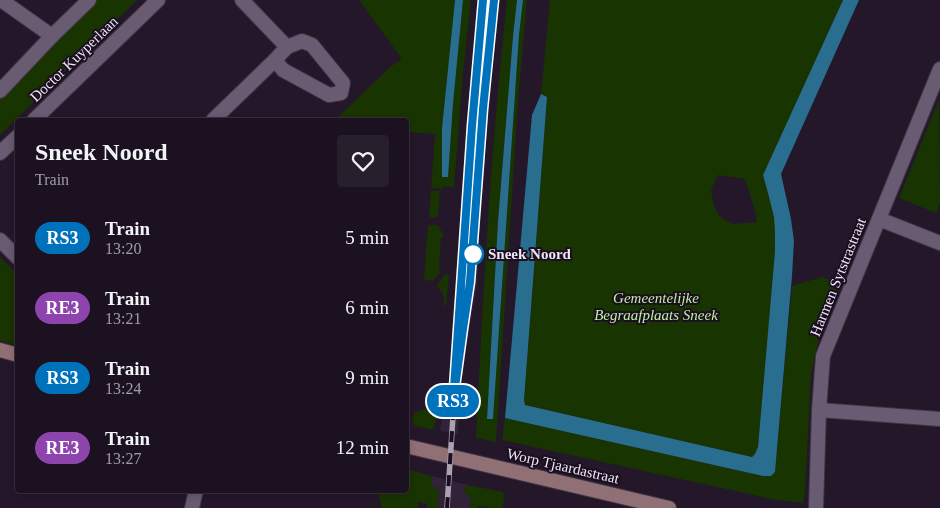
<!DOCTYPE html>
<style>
body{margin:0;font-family:"Times New Roman",serif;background:#281f2d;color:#f1f3f6;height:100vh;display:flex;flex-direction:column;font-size:19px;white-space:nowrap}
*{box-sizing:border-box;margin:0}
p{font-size:16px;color:#a09da5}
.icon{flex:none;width:28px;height:28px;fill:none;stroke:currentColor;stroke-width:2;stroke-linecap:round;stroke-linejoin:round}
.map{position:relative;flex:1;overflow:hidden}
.sheet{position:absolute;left:15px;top:118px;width:394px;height:375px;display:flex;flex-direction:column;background:#1b1120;border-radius:5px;box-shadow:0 2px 8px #0003,0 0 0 1px #39313e}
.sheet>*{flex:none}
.badge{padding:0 10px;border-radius:16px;font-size:18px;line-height:32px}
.map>.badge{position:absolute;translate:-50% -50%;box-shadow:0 0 0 2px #fff}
.round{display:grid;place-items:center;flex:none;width:52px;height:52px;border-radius:5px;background:#281f2d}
.head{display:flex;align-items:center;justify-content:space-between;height:85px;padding:0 20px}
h1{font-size:24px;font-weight:600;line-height:38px}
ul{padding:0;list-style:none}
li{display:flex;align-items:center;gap:15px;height:70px;padding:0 20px}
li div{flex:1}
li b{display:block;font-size:19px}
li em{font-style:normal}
li .badge{min-width:55px;font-weight:700;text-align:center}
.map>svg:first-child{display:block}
.built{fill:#312139}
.green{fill:#183400;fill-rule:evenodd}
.water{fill:#296e8f}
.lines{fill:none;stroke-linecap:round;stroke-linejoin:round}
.minor-casing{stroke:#3e3544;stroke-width:16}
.secondary-casing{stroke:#3e3544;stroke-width:16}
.minor{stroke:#695b72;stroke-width:14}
.secondary{stroke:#917075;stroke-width:14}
.rail-casing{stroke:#aba2b1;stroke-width:5.5}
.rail{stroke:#1a0e21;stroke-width:4;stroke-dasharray:11;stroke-linecap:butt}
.line-casing{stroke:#fff;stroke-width:11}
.line{stroke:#0072bc;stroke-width:8}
.stop-dot{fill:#fff;stroke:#0072bc;stroke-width:2.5}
.labels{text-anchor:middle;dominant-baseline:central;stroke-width:4;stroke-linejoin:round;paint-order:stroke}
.street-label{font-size:15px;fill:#eee6f3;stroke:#1a0e21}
.stop-label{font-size:15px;font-weight:bold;fill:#eee6f3;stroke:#1a0e21;text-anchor:start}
.park-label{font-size:15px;font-style:italic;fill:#bff0a0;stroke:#1a0e21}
</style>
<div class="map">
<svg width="940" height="508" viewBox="0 0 940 508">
<rect width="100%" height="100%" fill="#24172a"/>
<g class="built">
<polygon points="479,0 498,0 486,137 478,248 479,248 477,284 461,375 458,434 441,431 440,428 446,406 448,406 467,120"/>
<polygon points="432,476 468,485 464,490 471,499 470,508 438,508 439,489 430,486"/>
</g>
<g class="green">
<polygon points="93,0 137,0 0,135 0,95"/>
<polygon points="359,0 455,0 442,128 442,177 448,177 453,104 463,0 471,0 463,73 454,187 443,186 443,189 431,188 435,134 406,132 406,120 335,120 390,67 402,59"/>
<path d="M507 0H517L513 36 498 221 487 419H493L519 35 523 0H527L518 102 496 442 476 438C483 292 491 146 507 0Z"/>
<path d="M550 0H843L763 175 768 193 774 217 775 233V251L758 447 755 454 752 457 525 405 524 400 547 97 541 94ZM718 175 745 179 755 211 757 222 733 224 725 220 719 215 714 206 711 190Z"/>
<polygon points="939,100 940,202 936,213 899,198"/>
<polygon points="431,191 440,191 438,214 437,215 437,218 429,217"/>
<polygon points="431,225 437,225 444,235 441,238 439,269 441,271 433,281 424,280 428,226 430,226"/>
<polygon points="0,257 17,274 17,345 0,341"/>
<path d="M445 274 449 275 446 306H444C445 297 443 292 437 286Z"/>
<polygon points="822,277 839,283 822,324 811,374 805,492 803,503 776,500 502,440 505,418 763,476 771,476 775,472 792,286"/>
<path d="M437 398H441L440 407 433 430 415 426 412 421C413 408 419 413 427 408 431 405 434 402 437 398Z"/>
<polygon points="406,469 432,476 431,486 439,489 438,508 426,508 427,504 418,502 418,508 382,508 379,497 381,490 406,490"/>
<polygon points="468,485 503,492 504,500 502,508 489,508 488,507 478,506 478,508 470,508 471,499 467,496 464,489"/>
</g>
<g class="water">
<polygon points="455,0 463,0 453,104 448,177 442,177 442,128"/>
<polygon points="517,0 523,0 519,35 493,419 487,419 498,221 513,36"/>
<polygon points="843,0 859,0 781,174 791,219 794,241 792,276 775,472 771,476 763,476 505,418 532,115 541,94 547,97 524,400 525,405 752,457 755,454 758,447 775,251 775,233 774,217 768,193 763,175"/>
</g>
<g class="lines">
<defs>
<g id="minor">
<polyline points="1,0 52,36"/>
<polyline points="242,0 287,47"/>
<polygon points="302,41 312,45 343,83 341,93 329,95 283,70 275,60 287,47"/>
<polyline points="0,91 52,36 89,0"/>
<polyline points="34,120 158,0"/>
<polyline points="213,120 275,60"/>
<polyline points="0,153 18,136"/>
<polyline points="879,219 940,243"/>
<polyline points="0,240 18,258"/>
<polyline points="819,410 940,419"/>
<polyline points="192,508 196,490"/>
<polyline points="816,508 819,410 823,356 940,69"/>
</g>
<g id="secondary">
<polyline points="0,350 18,355"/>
<polyline points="406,446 669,508"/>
</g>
</defs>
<use href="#minor" class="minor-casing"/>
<use href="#secondary" class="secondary-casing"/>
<use href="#minor" class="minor"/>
<use href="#secondary" class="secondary"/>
<defs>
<g id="rail">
<polyline points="465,318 472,264 483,109 494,0"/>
<polyline points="447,508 472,126 483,0"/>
</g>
</defs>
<use href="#rail" class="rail-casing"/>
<use href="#rail" class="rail"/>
</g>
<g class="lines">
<defs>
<polyline id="line" points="483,0 472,126 453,402 463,329 470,282 483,109 494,0"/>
</defs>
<use href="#line" class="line-casing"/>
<use href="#line" class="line"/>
</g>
<circle class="stop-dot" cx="473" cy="254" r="10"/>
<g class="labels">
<g class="street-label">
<text transform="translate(74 59) rotate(-44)">Doctor Kuyperlaan</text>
<text transform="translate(838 277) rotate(-68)">Harmen Sytstrastraat</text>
<text transform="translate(563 466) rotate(13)">Worp Tjaardastraat</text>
</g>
<g class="stop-label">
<text x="488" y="254">Sneek Noord</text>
</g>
<g class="park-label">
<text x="656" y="298">Gemeentelijke<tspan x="656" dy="17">Begraafplaats Sneek</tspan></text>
</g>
</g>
</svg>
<b class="badge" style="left:453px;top:401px;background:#0072bc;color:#fff">RS3</b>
<section class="sheet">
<div class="head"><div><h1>Sneek Noord</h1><p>Train</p></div><a class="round"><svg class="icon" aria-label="heart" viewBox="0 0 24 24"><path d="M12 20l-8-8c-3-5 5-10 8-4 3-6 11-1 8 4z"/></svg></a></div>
<ul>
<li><span class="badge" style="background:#0072bc;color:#fff">RS3</span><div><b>Train</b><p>13:20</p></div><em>5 min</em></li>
<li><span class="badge" style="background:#8e44ad;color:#fff">RE3</span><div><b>Train</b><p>13:21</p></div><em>6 min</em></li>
<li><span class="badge" style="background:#0072bc;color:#fff">RS3</span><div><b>Train</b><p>13:24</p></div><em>9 min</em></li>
<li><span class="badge" style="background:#8e44ad;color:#fff">RE3</span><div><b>Train</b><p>13:27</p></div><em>12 min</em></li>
</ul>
</section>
</div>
